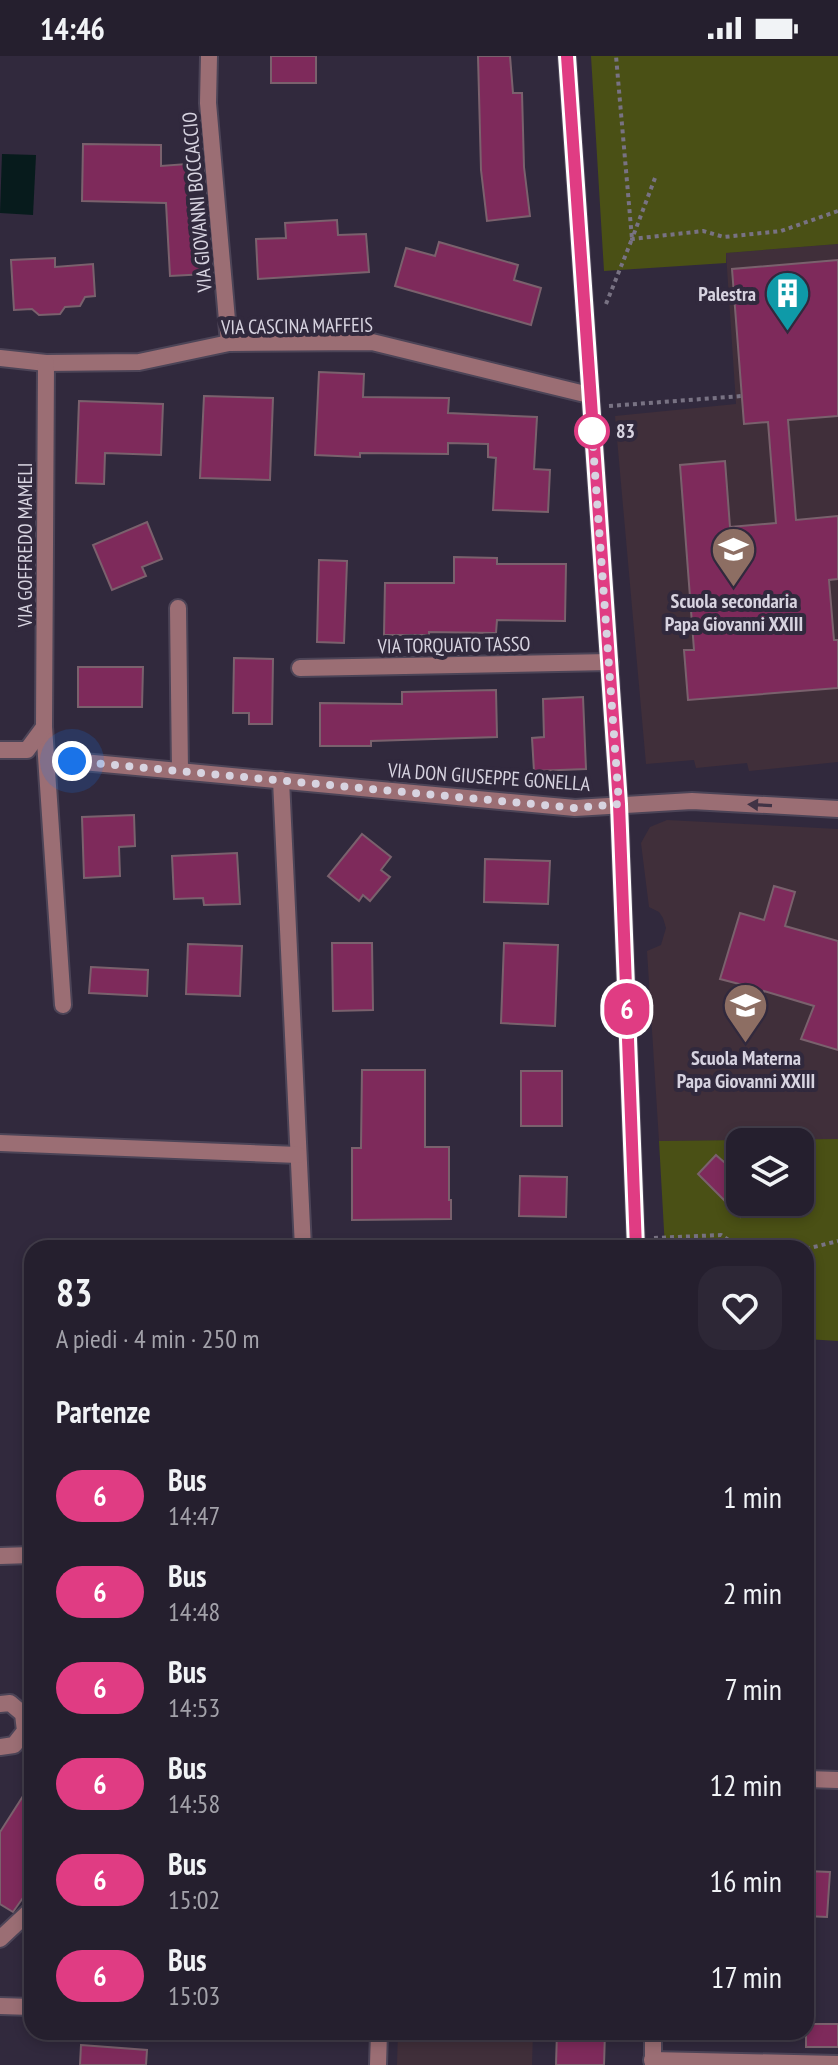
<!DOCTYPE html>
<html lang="it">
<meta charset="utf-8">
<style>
body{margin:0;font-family:"PT Sans Narrow",sans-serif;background:#2d2736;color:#f1f3f6;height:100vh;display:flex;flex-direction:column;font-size:30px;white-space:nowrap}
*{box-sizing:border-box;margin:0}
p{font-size:26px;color:#a3a2aa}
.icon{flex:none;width:44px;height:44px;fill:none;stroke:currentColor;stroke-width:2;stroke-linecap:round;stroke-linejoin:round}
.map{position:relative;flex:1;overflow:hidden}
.side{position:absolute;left:24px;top:1184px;width:790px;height:800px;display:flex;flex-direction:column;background:#251f2e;border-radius:24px;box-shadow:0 4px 12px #0003,0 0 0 2px #423d4a}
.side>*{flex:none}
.badge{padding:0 16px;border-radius:26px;font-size:28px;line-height:52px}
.buttons{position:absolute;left:726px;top:1072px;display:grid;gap:16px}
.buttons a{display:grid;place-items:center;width:88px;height:88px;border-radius:16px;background:#251f2e;box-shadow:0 4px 12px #0003,0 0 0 2px #423d4a;font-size:40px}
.you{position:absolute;width:40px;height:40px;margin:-20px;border:6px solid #fff;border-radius:50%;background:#1a73e8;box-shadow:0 0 0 12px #1a73e833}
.map>.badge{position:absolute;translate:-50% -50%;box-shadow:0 0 0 4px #fff}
h2{padding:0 32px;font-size:30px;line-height:72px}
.round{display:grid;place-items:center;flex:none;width:84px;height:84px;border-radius:24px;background:#2d2736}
.headline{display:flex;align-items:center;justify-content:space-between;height:136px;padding:0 32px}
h1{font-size:38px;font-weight:700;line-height:60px}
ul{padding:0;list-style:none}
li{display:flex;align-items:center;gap:24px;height:96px;padding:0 32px}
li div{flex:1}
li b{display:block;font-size:30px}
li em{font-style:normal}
li .badge{min-width:88px;font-weight:700;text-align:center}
.status{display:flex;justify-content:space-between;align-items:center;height:56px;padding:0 40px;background:#251f2e;direction:ltr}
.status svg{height:22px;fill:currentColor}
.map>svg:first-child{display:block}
.education{fill:#402f3a}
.green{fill:#4a5015;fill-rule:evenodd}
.water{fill:#071b1c}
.building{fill:#7e2a5b;stroke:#7a616d;stroke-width:2}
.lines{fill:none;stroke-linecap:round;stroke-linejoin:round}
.minor-casing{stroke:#4c4457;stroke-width:20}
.tertiary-casing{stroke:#4c4457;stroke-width:20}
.path{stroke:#787283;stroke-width:4;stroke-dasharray:4 4;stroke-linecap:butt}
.minor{stroke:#9b6e74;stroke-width:16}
.tertiary{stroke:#9b6e74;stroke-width:16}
.oneway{fill:#413345}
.line-casing{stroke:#fff;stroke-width:18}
.line{stroke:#e03c83;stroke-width:12}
.walk{stroke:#d7d3e0;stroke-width:8;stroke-dasharray:0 14.4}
.stop-dot{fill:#fff;stroke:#e03c83;stroke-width:4}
.labels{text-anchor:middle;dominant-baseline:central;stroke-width:8;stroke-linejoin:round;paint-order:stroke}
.street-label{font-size:20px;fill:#d7d3e0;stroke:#31293d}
.poi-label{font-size:20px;font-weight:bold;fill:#d7d3e0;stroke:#31293d}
.stop-label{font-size:20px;font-weight:bold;fill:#d7d3e0;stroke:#31293d;text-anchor:start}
</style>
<div class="status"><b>14:46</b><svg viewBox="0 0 49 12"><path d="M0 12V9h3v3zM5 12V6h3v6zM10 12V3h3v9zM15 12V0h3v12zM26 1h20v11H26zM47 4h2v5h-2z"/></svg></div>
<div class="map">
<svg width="838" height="2009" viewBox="0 0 838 2009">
<rect width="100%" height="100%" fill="#31293d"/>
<g class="education">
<polygon points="838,188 838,706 749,715 747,707 696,712 694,704 646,708 615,360 736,348 726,197"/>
<polygon points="667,764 838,773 838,1083 659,1085 647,895 661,889 666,872 663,862 659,856 649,851 641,787 650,771"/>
<polygon points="398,1976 533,1976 532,2009 397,2009"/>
</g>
<g class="green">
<polygon points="591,0 838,0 838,188 726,197 726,207 604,215"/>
<path d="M838 1083V1285L806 1283V1192H665L659 1085ZM740 1086H800V1146H740Z"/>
</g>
<polygon class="water" points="2,98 36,99 33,159 0,157"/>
<g class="building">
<rect x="271" y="0" width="45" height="27"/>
<polygon points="478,0 510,0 513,37 522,37 524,111 530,160 487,165 481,114"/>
<polygon points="83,88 161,89 161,110 200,107 207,218 170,220 166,147 82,145"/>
<polygon points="337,164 338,179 366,178 369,216 258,223 256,183 286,182 285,167"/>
<polygon points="439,186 518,209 514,224 541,232 531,269 395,230 406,192 435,200"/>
<polygon points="55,202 55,211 93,208 95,240 85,241 80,250 65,251 60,258 39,259 32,253 14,254 11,204"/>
<polygon points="838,204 838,360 788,364 796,464 838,460 838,523 829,524 834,584 838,584 838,632 688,644 684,594 694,594 680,409 725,405 730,471 776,467 768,366 744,368 732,213"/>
<polygon points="319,316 364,318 363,341 449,342 448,357 537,361 534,413 550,414 548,456 493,454 496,402 488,401 488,388 448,387 448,398 360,397 360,401 315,399"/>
<polygon points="204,340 273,342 270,424 200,422"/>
<polygon points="79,345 163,348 161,399 105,397 104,428 76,427"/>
<polygon points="147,466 162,503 142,511 146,520 112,534 93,489"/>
<polygon points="454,501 497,502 497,508 566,508 565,565 497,564 496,577 429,576 429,579 384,579 385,527 454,527"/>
<polygon points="319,504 347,505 344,587 317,586"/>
<polygon points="234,602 273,603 272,668 249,668 249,657 233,657"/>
<polygon points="78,611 143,611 142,651 78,651"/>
<polygon points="496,634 497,681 371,685 371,690 320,690 320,647 402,648 402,636"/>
<polygon points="583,641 586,713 534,715 532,682 544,681 543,643"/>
<polygon points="134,759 135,790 119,791 120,820 84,822 82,761"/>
<polygon points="362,778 391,801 381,814 390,821 370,845 363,839 359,845 328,820"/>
<polygon points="237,797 240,848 204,849 203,842 174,843 172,800"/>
<polygon points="485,803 550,805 548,848 484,846"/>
<polygon points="774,830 795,836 785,870 838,885 838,994 801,983 814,950 764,935 752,973 732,967 743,929 720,923 740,857 764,864"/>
<polygon points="332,887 372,887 373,954 333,955"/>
<polygon points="504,887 558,889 555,970 501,967"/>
<polygon points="188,888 242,890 240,940 186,938"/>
<polygon points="91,911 148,914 147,940 89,937"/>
<polygon points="362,1014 425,1014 425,1091 449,1091 449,1144 451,1144 451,1163 352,1164 352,1092 361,1092"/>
<rect x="521" y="1015" width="41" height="55"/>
<polygon points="716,1099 740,1120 740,1160 698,1118"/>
<polygon points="520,1120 567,1121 566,1161 519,1160"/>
<polygon points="32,1726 32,1829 13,1856 0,1848 0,1776"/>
<polygon points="806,1815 830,1816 827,1861 806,1860"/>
<rect x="806" y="1968" width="32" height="23"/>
<polygon points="557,1976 605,1976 604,2009 556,2009"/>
<polygon points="81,1989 147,1994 146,2009 80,2009"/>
</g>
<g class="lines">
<defs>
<g id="minor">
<polyline points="209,0 208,47 229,287"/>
<polyline points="0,302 46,307 139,306 229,287 372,286 589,339"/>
<polyline points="178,552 180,715"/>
<polyline points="300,612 610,606"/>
<polyline points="44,671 63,949"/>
<polyline points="0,694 27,694 44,671 46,307"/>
<polyline points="72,705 575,752 692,745 838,753"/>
<polyline points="281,724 303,1192"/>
<polyline points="0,1087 298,1099"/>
<polyline points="0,1500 32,1499"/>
<polyline points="0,1648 10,1647 23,1658 25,1675 14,1689 0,1691"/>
<polyline points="806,1723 838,1724"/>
<polyline points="0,1883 32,1853"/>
<polyline points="0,1950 32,1951"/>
<polyline points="652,2004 838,2008"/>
<polyline points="378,2009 379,1976"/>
</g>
<g id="tertiary">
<polyline points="567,0 619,748 636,1192"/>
<polyline points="653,2009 653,1976"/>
</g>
</defs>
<use href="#minor" class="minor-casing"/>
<use href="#tertiary" class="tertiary-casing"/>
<g class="path">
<polyline points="655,122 632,183 703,175 724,181 781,175 838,155"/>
<polyline points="606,248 632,183 616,0"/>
<polyline points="609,350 742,340"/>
<polyline points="654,1182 721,1179 741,1192"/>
<polyline points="806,1193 838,1185"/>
</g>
<use href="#minor" class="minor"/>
<use href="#tertiary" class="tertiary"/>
</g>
<defs><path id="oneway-solid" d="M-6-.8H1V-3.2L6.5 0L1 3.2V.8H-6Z" transform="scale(2)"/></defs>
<use class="oneway" href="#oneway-solid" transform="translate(760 749) rotate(-177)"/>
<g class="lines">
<defs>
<polyline id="line" points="567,0 619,748 636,1192"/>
</defs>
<use href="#line" class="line-casing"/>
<use href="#line" class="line"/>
<polyline class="walk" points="72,705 575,752 619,748 592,375"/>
</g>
<defs>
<symbol id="building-pin" viewBox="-11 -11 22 30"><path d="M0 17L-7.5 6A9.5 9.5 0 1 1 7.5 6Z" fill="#0f9aa8" stroke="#31293d"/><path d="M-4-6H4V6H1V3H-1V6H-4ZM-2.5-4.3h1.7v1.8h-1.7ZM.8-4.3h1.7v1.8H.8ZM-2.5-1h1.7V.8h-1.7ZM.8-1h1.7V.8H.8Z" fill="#fff"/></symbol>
<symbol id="school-pin" viewBox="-11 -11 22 30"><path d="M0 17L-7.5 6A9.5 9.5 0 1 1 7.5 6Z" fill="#8d6e63" stroke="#31293d"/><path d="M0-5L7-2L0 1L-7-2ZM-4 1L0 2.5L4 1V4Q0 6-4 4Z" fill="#fff"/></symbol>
</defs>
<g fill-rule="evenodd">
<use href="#building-pin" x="762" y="212" width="51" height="69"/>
<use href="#school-pin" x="708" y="468" width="51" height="69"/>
<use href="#school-pin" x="720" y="924" width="51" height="69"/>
</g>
<circle class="stop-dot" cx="592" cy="375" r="16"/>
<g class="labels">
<g class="street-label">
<text transform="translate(197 146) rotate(-95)">VIA GIOVANNI BOCCACCIO</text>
<text transform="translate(297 270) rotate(-1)">VIA CASCINA MAFFEIS</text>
<text transform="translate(25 489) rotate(-90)">VIA GOFFREDO MAMELI</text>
<text transform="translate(454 589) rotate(-1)">VIA TORQUATO TASSO</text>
<text transform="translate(489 721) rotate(4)">VIA DON GIUSEPPE GONELLA</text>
</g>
<g class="poi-label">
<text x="756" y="238" text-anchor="end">Palestra</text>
<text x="734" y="545">Scuola secondaria<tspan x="734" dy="23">Papa Giovanni XXIII</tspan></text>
<text x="746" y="1002">Scuola Materna<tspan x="746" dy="23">Papa Giovanni XXIII</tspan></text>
</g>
<g class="stop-label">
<text x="616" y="375">83</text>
</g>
</g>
</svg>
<div class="buttons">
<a><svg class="icon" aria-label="layers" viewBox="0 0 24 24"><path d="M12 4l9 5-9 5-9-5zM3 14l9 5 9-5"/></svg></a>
</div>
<div class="you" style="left:72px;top:705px"></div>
<b class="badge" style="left:627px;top:953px;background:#e03c83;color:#fff">6</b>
<section class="side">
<div class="headline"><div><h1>83</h1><p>A piedi · 4 min · 250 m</p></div><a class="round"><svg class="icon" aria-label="heart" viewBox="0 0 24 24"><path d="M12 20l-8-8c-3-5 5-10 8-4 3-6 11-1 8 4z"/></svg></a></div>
<h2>Partenze</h2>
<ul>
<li><span class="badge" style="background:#e03c83;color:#fff">6</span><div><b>Bus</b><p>14:47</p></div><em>1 min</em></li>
<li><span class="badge" style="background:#e03c83;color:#fff">6</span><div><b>Bus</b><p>14:48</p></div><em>2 min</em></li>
<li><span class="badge" style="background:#e03c83;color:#fff">6</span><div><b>Bus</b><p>14:53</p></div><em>7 min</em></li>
<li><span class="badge" style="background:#e03c83;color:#fff">6</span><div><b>Bus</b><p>14:58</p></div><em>12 min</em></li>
<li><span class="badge" style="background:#e03c83;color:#fff">6</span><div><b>Bus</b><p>15:02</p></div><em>16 min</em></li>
<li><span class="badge" style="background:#e03c83;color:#fff">6</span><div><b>Bus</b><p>15:03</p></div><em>17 min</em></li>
</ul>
</section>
</div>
